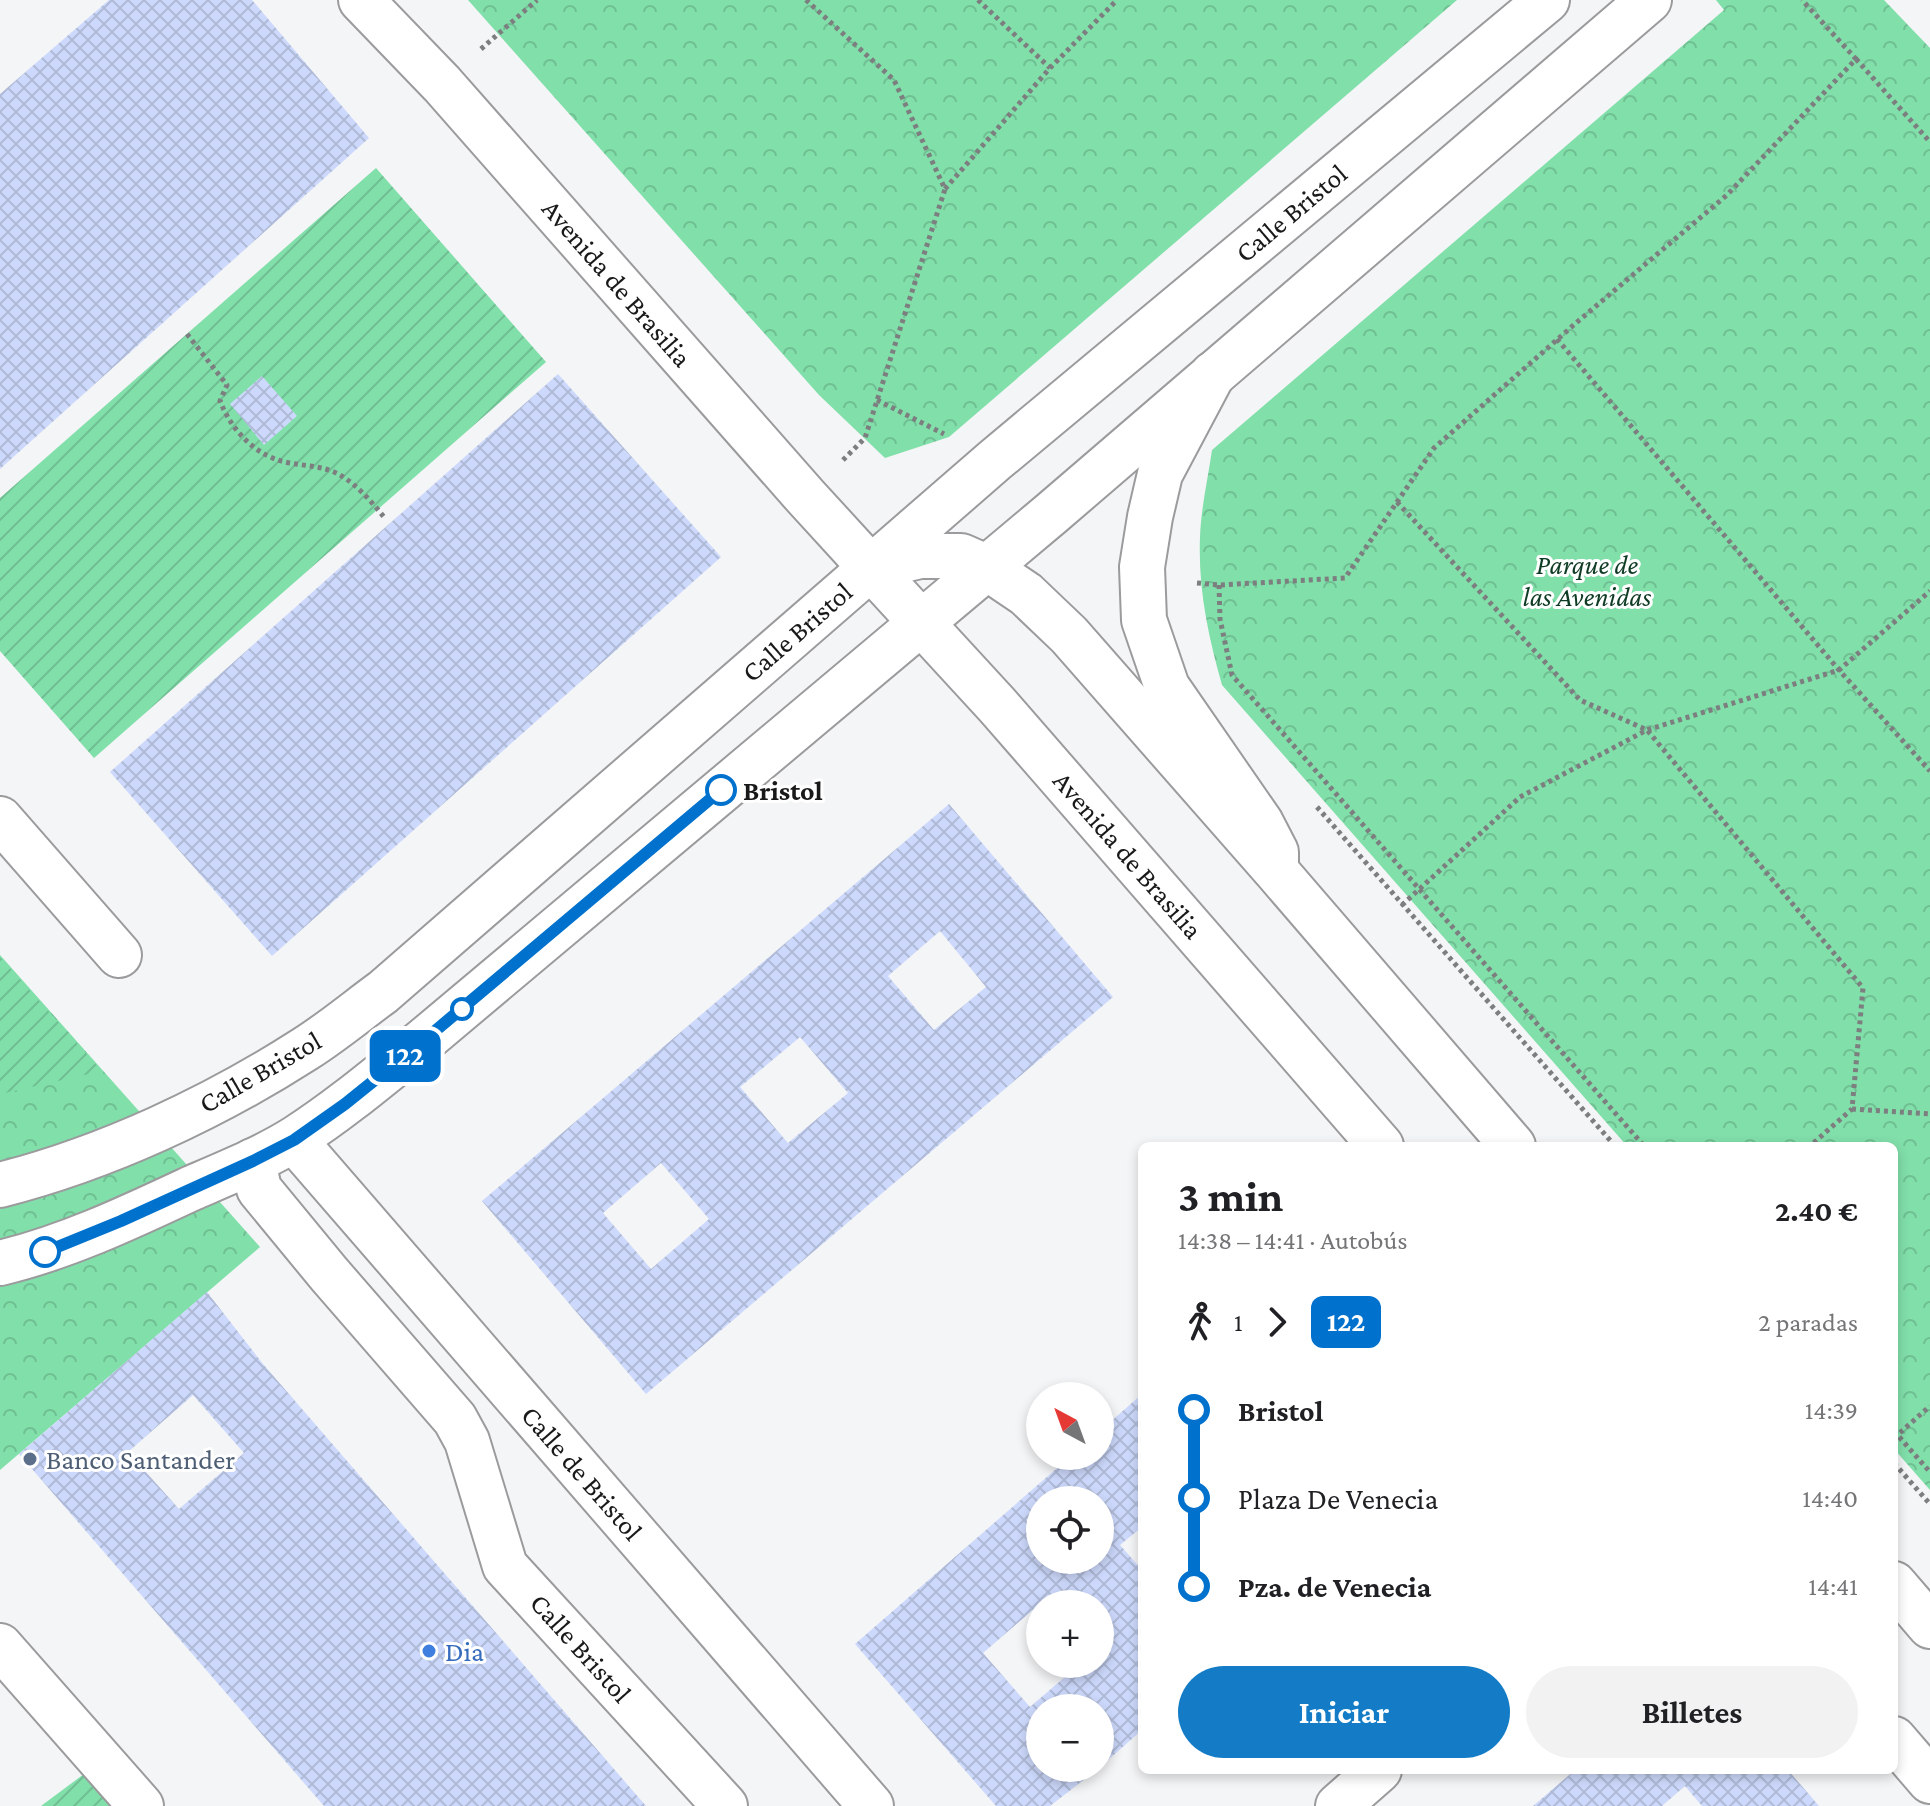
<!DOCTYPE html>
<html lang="es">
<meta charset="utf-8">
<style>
body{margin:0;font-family:"Crimson Pro",serif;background:#f2f2f2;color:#202124;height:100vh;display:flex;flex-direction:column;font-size:30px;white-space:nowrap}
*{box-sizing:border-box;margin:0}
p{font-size:26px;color:#757577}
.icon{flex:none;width:44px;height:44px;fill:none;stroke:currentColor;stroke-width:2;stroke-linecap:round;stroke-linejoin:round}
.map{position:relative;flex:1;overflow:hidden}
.side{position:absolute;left:1138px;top:1142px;width:760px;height:632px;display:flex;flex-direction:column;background:#fff;border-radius:12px;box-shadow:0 4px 12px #0003}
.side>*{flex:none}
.badge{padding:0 16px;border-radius:12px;font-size:28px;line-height:52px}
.needle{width:52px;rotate:319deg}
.controls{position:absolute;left:1026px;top:1382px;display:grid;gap:16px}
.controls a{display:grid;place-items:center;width:88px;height:88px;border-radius:50%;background:#fff;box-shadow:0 4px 12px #0003;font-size:40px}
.map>.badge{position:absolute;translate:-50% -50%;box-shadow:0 0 0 4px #fff}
.legs{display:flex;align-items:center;gap:12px;height:88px;padding:0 40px;font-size:26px}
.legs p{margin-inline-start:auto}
.headline{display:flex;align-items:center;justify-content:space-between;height:136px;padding:0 40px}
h1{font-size:44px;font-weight:700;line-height:60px}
.cta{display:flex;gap:16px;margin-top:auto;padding:16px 40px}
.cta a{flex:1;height:92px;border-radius:48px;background:#147cc6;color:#fff;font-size:32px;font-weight:700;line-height:92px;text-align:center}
.cta a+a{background:#f2f2f2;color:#202124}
ul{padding:0 40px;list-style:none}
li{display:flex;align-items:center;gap:28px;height:88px;font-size:30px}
li i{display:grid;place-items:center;width:12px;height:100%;margin:0 10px;background:currentColor}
li i::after{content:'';width:20px;height:20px;margin:-10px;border:6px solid;border-radius:50%;background:#fff}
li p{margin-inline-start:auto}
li:first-child i{background:linear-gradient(#0000 50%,currentColor 0)}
li:last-child i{background:linear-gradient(currentColor 50%,#0000 0)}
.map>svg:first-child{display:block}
.park{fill:url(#park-crowns)}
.garden{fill:url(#garden-furrows)}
.building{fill:url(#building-cross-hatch);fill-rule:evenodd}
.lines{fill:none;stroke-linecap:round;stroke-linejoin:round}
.pedestrian-casing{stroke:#9b9b9d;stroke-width:48}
.minor-casing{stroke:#9b9b9d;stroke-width:48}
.tertiary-casing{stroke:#9b9b9d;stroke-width:48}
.path{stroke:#7d7e7f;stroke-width:5;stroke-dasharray:4 4;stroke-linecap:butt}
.pedestrian{stroke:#fff;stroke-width:44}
.minor{stroke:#fff;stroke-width:44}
.tertiary{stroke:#fff;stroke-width:44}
.line-1-casing{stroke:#fff;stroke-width:18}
.line-1{stroke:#0072ce;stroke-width:12}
.stop-1-dot{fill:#fff;stroke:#0072ce;stroke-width:4}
.service-dot{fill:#5c6f8a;stroke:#fff;stroke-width:3}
.shop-dot{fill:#3f7fe0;stroke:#fff;stroke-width:3}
.labels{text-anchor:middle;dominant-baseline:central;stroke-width:6;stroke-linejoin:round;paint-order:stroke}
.street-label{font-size:28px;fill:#19191a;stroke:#fff}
.park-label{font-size:28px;font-style:italic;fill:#0e3b24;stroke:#fff}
.stop-label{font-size:28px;font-weight:bold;fill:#19191a;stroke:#fff;text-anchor:start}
.service-label{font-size:28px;fill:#4e5e75;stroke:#fff;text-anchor:start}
.shop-label{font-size:28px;fill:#366cbe;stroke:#fff;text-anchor:start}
</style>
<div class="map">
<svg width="1930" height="1806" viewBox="0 0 1930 1806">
<defs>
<pattern id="park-crowns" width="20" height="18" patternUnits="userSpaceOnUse" patternTransform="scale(2)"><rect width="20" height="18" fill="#81dfaa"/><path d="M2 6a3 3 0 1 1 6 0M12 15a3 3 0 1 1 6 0" fill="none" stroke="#6fbf92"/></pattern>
<pattern id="garden-furrows" width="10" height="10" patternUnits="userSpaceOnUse" patternTransform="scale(2)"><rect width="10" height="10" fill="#81dfaa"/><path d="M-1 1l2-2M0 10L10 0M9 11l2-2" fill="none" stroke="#6fbf92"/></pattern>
<pattern id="building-cross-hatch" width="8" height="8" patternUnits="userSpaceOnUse" patternTransform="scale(2)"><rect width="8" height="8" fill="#cdd9fc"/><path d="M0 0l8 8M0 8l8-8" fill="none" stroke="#afbad7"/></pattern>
</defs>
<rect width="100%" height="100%" fill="#f4f5f6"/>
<g class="park">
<polygon points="468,0 1457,0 949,437 885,458 819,395"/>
<path d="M1716 0H1884L1930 48V1490L1894 1449V1146H1627L1222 685C1208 635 1198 589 1200 537 1201 508 1208 478 1212 450L1724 10Z"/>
<polygon points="0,955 260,1247 0,1470"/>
</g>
<g class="garden">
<polygon points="376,168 546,362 94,758 0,651 0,498"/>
<polygon points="0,957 102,1071 0,1094"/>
<polygon points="92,1768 125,1806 41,1806"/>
</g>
<g class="building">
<polygon points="109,0 252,0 369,138 0,469 0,94"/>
<polygon points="558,374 721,557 272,956 110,772"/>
<polygon points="262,376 297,416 264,445 230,404"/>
<path d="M949 804 1113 997 646 1394 482 1201ZM940 931 986 987 934 1030 888 976ZM800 1037 848 1093 788 1143 740 1087ZM661 1163 709 1219 651 1269 603 1213Z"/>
<path d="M207 1292 263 1364 646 1806H324L19 1454ZM193 1395 244 1453 179 1509 128 1452Z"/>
<path d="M1142 1394V1527L1120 1545 1142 1570V1730L1100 1767V1708H1040V1768H1099L1050 1806H996L855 1644 1071 1456H1100V1431ZM1040 1500H1100V1560H1040ZM1040 1604H1100V1664H1080L1030 1707 983 1653 1034 1609 1040 1616Z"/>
<polygon points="1575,1770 1788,1770 1819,1806 1702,1806 1685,1786 1662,1806 1533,1806"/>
</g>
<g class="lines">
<defs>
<polyline id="pedestrian" points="294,1140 871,1806"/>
<g id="minor">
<polyline points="361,0 442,84 806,497 871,568"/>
<polyline points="1213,374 1160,474 1150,517 1142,567 1144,620 1167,687 1261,823 1276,852 1276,862"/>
<polyline points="0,819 119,955"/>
<polyline points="253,1161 259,1189 329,1274 455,1419 467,1441 505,1566 725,1806"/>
<polyline points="1338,1806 1379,1770"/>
</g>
<g id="tertiary">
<polyline points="873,567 920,556 961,556 986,567 1026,594 1069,635 1277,872 1513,1146"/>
<polyline points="871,568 997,705 1381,1146"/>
<path d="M0 1185C106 1158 213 1108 305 1049 332 1032 357 1011 383 992L995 460 1547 0"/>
<path d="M0 1263C67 1247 130 1217 192 1188 227 1173 264 1158 296 1138 341 1109 381 1075 422 1042L1052 513 1649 0"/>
<polyline points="1894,1584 1930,1626"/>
<polyline points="0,1646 141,1806"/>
<polyline points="1894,1739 1930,1781"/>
</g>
</defs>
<use href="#pedestrian" class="pedestrian-casing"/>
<use href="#minor" class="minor-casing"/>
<use href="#tertiary" class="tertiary-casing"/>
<g class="path">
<polyline points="806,0 894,80 945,189 865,438 843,460"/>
<polyline points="978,0 1050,68"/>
<polyline points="481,49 537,0"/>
<polyline points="1856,59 1930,142"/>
<polyline points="945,189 1050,68 1117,0"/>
<path d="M187 334 227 385 220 401C231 429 254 455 285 462 302 466 317 465 334 472 354 481 370 500 384 517"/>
<polyline points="1557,339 1839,670 1930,771"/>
<polyline points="877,400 944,434"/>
<polyline points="1397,502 1580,700 1647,730 1863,988 1852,1109 1810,1146"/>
<polyline points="1197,583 1219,585 1345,578 1434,448 1576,323 1727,195 1856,59 1802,0"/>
<polyline points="1219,585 1220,619 1232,675 1644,1146"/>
<polyline points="1317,807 1615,1146"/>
<polyline points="1402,905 1520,797 1647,730 1839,670 1930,591"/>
<polyline points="1852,1109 1930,1114"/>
<polyline points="1894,1431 1930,1472"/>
<polyline points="1894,1438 1930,1406"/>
<polyline points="1894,1463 1930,1504"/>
</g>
<use href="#pedestrian" class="pedestrian"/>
<use href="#minor" class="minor"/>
<use href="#tertiary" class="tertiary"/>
</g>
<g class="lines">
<defs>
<polyline id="line-1" points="45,1252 121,1221 253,1161 294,1140 345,1104 422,1042 721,790"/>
</defs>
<use href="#line-1" class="line-1-casing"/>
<use href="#line-1" class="line-1"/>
</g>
<g class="stop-1-dot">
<circle cx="721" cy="790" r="14"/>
<circle cx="462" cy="1009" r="10"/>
<circle cx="45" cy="1252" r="14"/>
</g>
<circle class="service-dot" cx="30" cy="1459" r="8"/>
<circle class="shop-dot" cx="429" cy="1651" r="8"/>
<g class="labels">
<g class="street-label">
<text transform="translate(1291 213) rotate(-40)">Calle Bristol</text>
<text transform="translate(617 283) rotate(49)">Avenida de Brasilia</text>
<text transform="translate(797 632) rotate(-41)">Calle Bristol</text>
<text transform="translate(1128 855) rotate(49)">Avenida de Brasilia</text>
<text transform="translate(260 1072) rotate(-30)">Calle Bristol</text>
<text transform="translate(582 1473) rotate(49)">Calle de Bristol</text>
<text transform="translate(581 1648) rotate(48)">Calle Bristol</text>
</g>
<g class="park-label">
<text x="1587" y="564">Parque de<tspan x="1587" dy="32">las Avenidas</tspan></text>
</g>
<g class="stop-label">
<text x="743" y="790">Bristol</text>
</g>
<g class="service-label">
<text x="46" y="1459">Banco Santander</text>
</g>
<g class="shop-label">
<text x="445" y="1651">Dia</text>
</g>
</g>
</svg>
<div class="controls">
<a><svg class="needle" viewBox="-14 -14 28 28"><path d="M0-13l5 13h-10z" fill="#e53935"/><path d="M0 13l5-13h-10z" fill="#757577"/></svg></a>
<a><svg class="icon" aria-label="locate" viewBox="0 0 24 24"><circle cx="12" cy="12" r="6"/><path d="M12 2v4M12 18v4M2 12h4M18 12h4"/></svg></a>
<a>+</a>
<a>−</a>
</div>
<b class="badge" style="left:405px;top:1056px;background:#0072ce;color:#fff">122</b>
<section class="side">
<div class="headline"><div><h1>3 min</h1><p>14:38 – 14:41 · Autobús</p></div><b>2.40 €</b></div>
<div class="legs"><svg class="icon" aria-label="walk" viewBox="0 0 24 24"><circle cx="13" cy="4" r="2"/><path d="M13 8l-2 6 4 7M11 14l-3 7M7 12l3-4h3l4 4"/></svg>1<svg class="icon" aria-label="forward" viewBox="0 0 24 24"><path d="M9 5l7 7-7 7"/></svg><b class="badge" style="background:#0072ce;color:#fff">122</b><p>2 paradas</p></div>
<ul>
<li><i style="color:#0072ce"></i><b>Bristol</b><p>14:39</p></li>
<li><i style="color:#0072ce"></i><span>Plaza De Venecia</span><p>14:40</p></li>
<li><i style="color:#0072ce"></i><b>Pza. de Venecia</b><p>14:41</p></li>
</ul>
<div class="cta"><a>Iniciar</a><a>Billetes</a></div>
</section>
</div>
